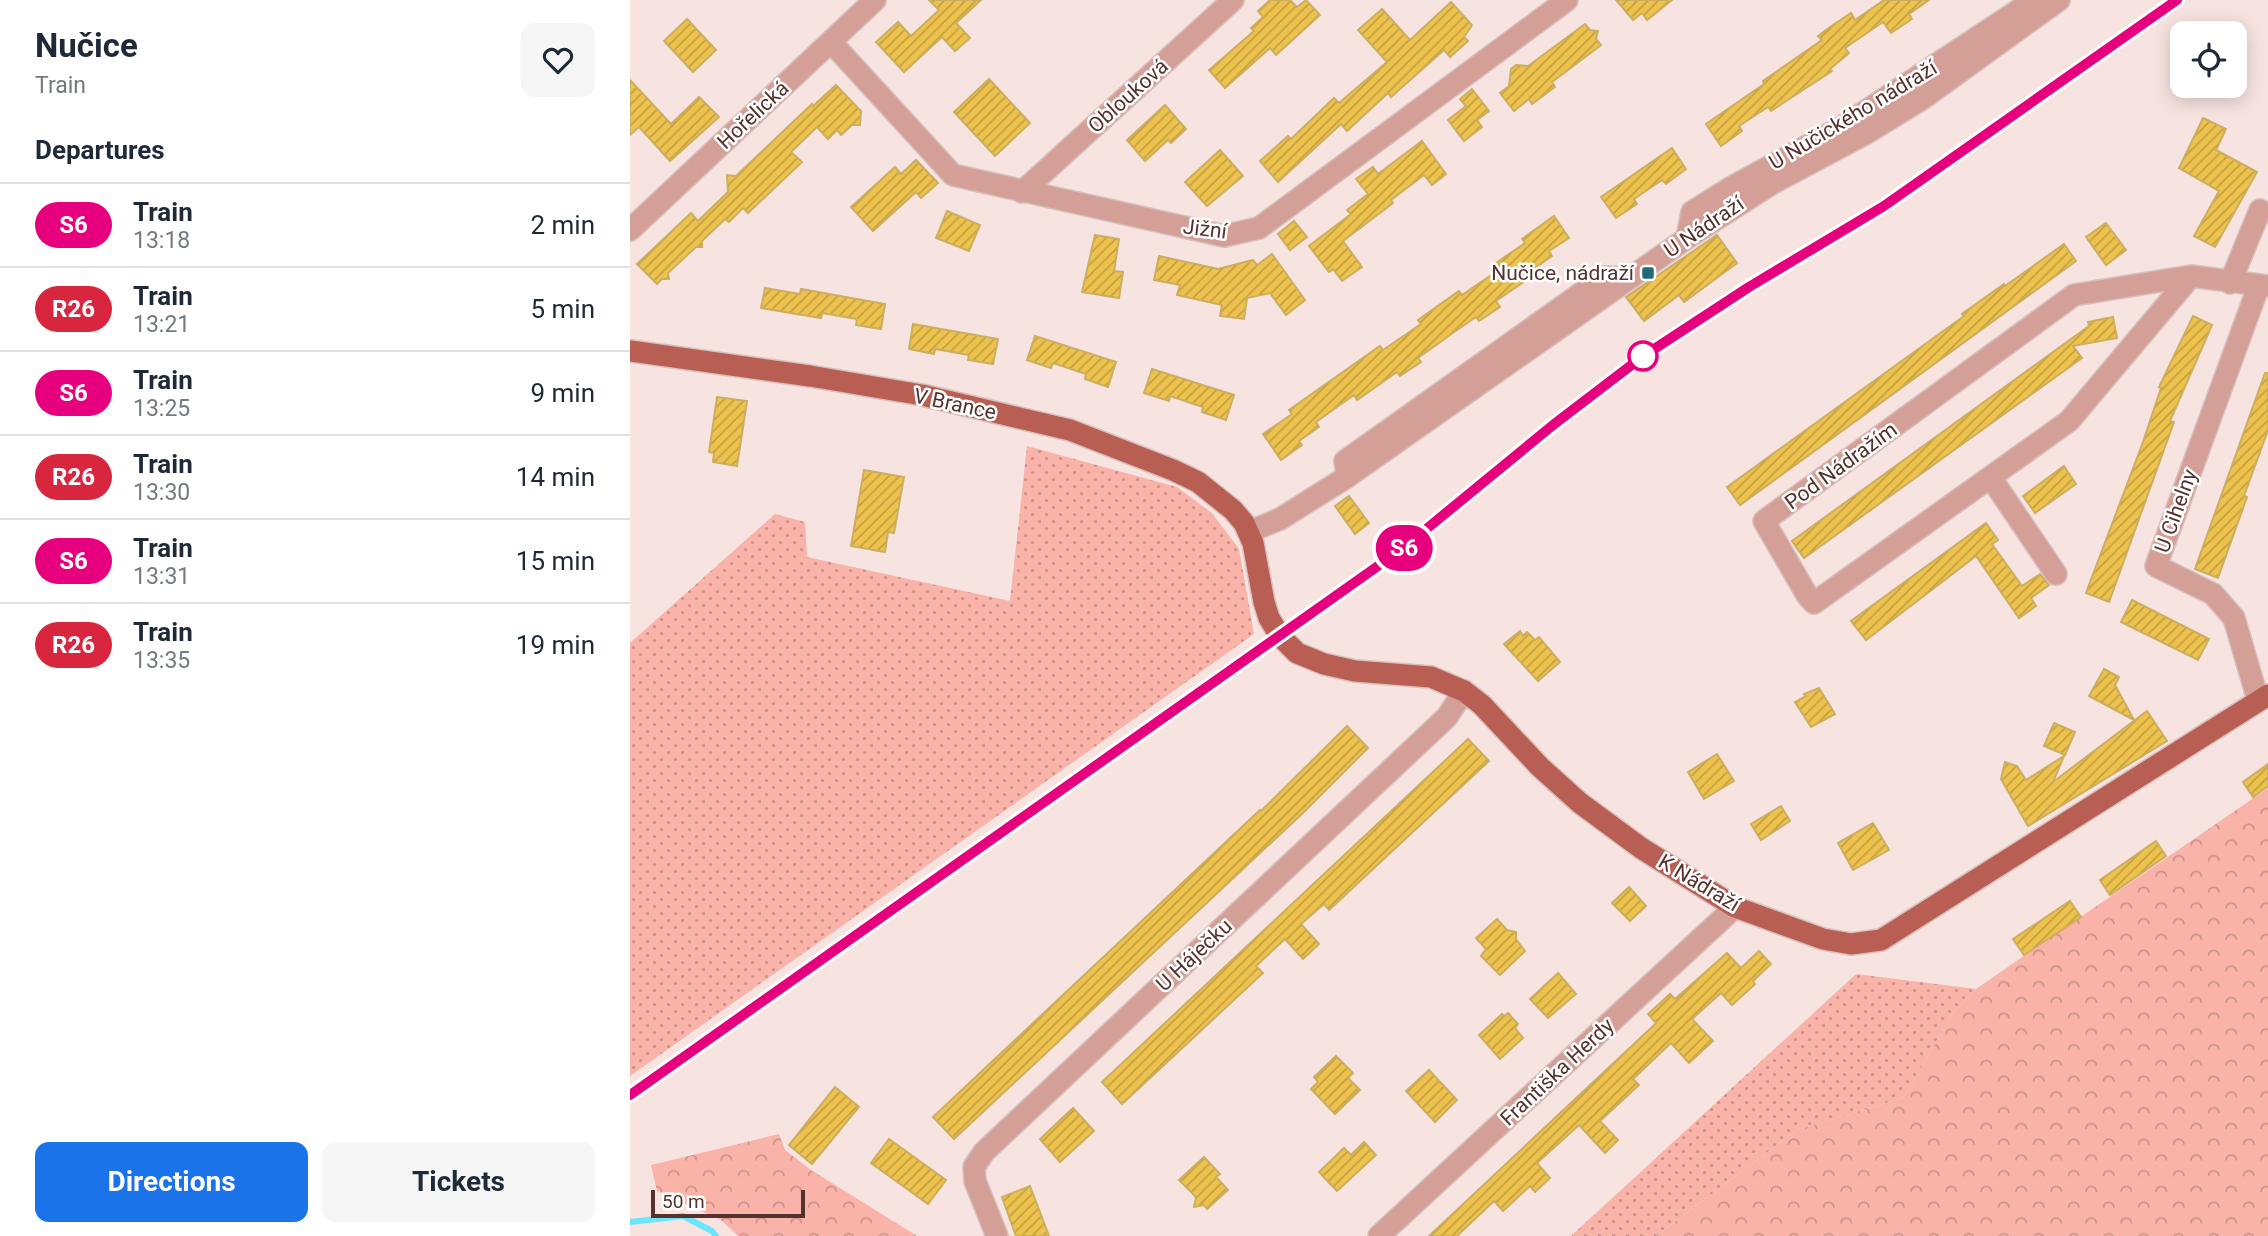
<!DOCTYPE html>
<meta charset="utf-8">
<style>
body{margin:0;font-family:Roboto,sans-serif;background:#f6f6f7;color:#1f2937;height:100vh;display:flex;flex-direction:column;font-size:26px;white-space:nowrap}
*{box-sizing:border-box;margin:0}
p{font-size:23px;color:#747a83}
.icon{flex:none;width:38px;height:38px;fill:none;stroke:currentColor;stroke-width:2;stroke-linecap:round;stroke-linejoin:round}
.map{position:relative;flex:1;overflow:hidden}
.panel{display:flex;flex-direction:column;background:#fff;width:630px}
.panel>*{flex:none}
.badge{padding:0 14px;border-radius:23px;font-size:24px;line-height:46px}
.buttons{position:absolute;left:1540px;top:21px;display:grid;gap:14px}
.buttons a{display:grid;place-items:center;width:77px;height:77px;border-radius:14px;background:#fff;box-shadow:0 4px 18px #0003;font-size:35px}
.scale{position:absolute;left:21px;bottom:18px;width:154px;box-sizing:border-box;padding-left:7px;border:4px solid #55322d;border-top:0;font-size:19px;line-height:24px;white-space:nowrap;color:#55322d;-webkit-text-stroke:5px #fff;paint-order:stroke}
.map>.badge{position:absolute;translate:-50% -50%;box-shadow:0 0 0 4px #fff}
h2{padding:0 35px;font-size:26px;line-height:63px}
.round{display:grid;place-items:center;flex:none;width:74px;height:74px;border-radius:14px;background:#f6f6f7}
.headline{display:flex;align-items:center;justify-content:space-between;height:119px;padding:0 35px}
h1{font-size:33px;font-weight:700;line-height:52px}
.button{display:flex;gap:14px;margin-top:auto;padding:14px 35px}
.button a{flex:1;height:80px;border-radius:14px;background:#1a73e8;color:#fff;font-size:28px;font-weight:700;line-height:80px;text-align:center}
.button a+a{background:#f6f6f7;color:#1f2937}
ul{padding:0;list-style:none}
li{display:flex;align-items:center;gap:21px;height:84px;padding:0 35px;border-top:2px solid #e0e1e3}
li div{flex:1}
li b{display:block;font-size:26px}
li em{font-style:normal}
li .badge{min-width:77px;font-weight:700;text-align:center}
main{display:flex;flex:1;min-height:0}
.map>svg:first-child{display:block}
.grass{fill:url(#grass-dots)}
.forest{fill:url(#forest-crowns)}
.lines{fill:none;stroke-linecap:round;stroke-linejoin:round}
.stream{stroke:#69e6f9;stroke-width:6}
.building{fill:url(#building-hatch);stroke:#ccae61;stroke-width:2}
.minor-casing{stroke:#d7c0bd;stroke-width:24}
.major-casing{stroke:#d7c0bd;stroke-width:24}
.minor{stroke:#d49f97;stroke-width:21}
.major{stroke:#b95e52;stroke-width:21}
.rail-casing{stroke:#a68b87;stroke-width:8}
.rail{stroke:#fff;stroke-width:5;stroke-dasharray:16;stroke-linecap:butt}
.line-casing{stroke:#fff;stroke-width:16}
.line{stroke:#e6007e;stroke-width:10}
.poi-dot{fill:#216a75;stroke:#fff;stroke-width:2.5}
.stop-dot{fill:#fff;stroke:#e6007e;stroke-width:3.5}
.labels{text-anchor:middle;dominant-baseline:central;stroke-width:5;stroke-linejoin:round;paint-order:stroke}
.street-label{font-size:21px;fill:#55322d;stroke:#fff}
.poi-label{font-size:21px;fill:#55322d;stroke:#fff;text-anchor:end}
</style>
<main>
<section class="panel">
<div class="headline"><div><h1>Nučice</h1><p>Train</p></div><a class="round"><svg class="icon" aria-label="heart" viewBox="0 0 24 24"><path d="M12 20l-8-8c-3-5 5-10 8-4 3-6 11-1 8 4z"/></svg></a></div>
<h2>Departures</h2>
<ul>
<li><span class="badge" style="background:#e6007e;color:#fff">S6</span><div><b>Train</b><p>13:18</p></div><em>2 min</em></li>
<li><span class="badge" style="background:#d7263d;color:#fff">R26</span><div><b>Train</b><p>13:21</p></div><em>5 min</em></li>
<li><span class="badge" style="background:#e6007e;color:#fff">S6</span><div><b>Train</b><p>13:25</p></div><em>9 min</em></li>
<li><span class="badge" style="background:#d7263d;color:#fff">R26</span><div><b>Train</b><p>13:30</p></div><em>14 min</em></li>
<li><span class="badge" style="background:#e6007e;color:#fff">S6</span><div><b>Train</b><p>13:31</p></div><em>15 min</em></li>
<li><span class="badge" style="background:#d7263d;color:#fff">R26</span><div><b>Train</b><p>13:35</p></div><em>19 min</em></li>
</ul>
<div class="button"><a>Directions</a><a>Tickets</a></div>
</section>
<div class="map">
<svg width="1638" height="1236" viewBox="0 0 1638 1236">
<defs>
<pattern id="grass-dots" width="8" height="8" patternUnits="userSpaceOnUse" patternTransform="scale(1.75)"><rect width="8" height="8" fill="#f9b3a8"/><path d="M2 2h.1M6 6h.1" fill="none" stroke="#cc9289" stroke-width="1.8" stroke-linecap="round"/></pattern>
<pattern id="forest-crowns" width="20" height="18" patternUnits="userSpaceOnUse" patternTransform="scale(1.75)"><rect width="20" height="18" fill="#f9b3a8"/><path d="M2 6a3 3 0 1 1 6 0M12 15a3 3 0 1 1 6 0" fill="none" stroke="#cc9289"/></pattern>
<pattern id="building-hatch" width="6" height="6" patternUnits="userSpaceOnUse" patternTransform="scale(1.75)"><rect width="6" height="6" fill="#eec34d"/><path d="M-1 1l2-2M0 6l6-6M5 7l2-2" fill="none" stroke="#c49f40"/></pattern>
</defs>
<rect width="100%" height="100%" fill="#f7e4e1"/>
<g class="grass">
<polygon points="397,446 547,487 582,513 609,549 624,634 0,1076 0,643 145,514 175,522 177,557 380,601"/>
<polygon points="1226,974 1346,989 1323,1013 1273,1098 1167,1130 1026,1236 941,1236"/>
</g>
<g class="forest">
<polygon points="1638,788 1638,1236 1026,1236 1167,1130 1273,1098 1323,1013 1346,989"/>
<polygon points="149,1134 155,1150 181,1170 287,1236 108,1236 91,1220 27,1191 21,1165"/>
</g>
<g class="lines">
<polyline class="stream" points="0,1222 53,1216 82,1231 86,1236"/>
</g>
<g class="building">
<polygon points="299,0 351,0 326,23 340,38 325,51 312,37 274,72 246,42 268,22 281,36 309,10"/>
<polygon points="640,0 660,0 667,7 676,0 690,15 646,55 640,48 595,88 579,70 624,31 621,28 633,17 628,11"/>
<polygon points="986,0 1042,0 1017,20 1012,13 1003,20"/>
<polygon points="1254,0 1299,0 1279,14 1282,19 1261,33 1253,22 1215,48 1219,53 1200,69 1202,71 1141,111 1138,107 1109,126 1112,131 1091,146 1076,124 1134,84 1133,81 1192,40 1188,36 1200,27 1221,13 1225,20"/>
<polygon points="821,2 842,25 834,37 838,41 820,57 814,50 761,97 758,93 717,131 711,124 648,182 630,161 658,136 661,139 704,98 709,103 757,62 728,30 752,9 780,40"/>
<polygon points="57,19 86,50 63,72 34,41"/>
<polygon points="955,24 960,30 968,31 966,39 971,45 922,82 925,87 902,104 899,99 884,111 870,93 879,86 881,69 886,65 898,66"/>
<polygon points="359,79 400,123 365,156 324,112"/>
<polygon points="0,80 41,124 69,97 89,117 40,161 9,127 0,135"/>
<polygon points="206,85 231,111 230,125 222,125 211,135 207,130 198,139 187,127 161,152 172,162 118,213 113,208 99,222 95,219 72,241 72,247 66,247 38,273 39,279 32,279 27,284 7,264 61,213 68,221 98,192 97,175 106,176 182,104 183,106"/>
<polygon points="842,89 859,111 847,120 852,127 834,141 818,120 836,106 830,99"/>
<polygon points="535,105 556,129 541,143 538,140 515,161 497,140"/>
<polygon points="1573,118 1596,129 1586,150 1627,172 1585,247 1564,236 1589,191 1549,168"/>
<polygon points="792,141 816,174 802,185 794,175 761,200 763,203 713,241 732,267 712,281 703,269 699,272 679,246 721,214 717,210 738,194 726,179 743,167 748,174"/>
<polygon points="1042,148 1056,169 1036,184 1032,180 1004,199 1007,204 986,218 971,197"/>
<polygon points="590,150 613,176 577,206 555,182"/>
<polygon points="286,160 308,183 291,198 286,192 243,231 221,207 265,167 271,174"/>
<polygon points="317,211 350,225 339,251 306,238"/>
<polygon points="924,216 939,238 919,251 922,256 902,270 905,274 866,301 870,307 849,321 846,317 827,330 788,358 791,362 770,376 767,372 727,400 724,395 686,422 689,427 669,441 672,445 651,460 633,434 662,414 659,410 750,346 753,350 791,324 788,320 829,291 832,295 870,269 866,263 895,243 892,239"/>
<polygon points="664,221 677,237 660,250 648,234"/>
<polygon points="1476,223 1496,250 1476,265 1456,237"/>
<polygon points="465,235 489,239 484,271 493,272 489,298 452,292"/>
<polygon points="1087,235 1107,263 1054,302 1049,295 1014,321 996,297"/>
<polygon points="1434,244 1446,261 1110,505 1097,487 1334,316 1332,314 1374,284 1375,286"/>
<polygon points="642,254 675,300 656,315 640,293 617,298 614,319 590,316 592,305 547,295 550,285 524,280 529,256 588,269 623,260 627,265"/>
<polygon points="135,288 170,294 171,289 255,304 251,329 226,325 227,319 192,313 191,318 131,308"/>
<polygon points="1563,316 1582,325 1540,421 1544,422 1479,602 1456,593 1513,442 1531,388 1529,387"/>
<polygon points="1483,317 1487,338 1443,346 1452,358 1174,558 1162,541 1459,326 1458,322"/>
<polygon points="283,324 368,339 363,364 338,360 339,355 305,349 304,354 279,349"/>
<polygon points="405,336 486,362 478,387 455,379 456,374 423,363 421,368 397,360"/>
<polygon points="522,369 604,395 596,420 572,412 573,407 540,396 539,401 514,393"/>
<polygon points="1635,373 1638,373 1638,430 1614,496 1617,497 1588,578 1565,569"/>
<polygon points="87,397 117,401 107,466 83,462 84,453 79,452"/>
<polygon points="1434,466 1446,484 1405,513 1393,496"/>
<polygon points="234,470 274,477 264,533 258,532 255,552 221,546"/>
<polygon points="719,496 739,523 725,534 705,506"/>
<polygon points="1356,523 1368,540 1362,544 1392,586 1410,574 1419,585 1401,598 1406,606 1389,618 1346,556 1236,640 1221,621"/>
<polygon points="1502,600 1579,639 1568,660 1491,622"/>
<polygon points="890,631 893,636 897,632 905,640 909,637 930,662 908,681 874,644"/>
<polygon points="1474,669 1489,677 1485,685 1504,720 1459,696"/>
<polygon points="1189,688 1205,714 1181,727 1165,702 1176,696 1174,694"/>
<polygon points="1517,711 1537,741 1398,826 1371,779 1375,762 1387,766 1396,780 1434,756 1423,782"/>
<polygon points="1424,723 1445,732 1435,755 1414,746"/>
<polygon points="717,726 738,748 673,813 324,1139 303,1117 630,810 631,811"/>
<polygon points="838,739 859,761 699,910 694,904 671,924 689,944 673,959 655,939 626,966 633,973 492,1104 472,1082"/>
<polygon points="1087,754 1104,781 1074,799 1058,772"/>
<polygon points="1638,764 1638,786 1623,797 1613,782"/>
<polygon points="1151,806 1160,821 1131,840 1121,824"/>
<polygon points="1243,823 1259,850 1223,870 1208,843"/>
<polygon points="1526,841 1536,856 1480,895 1470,880"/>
<polygon points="999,887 1016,906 1000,921 982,903"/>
<polygon points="1440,901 1451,917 1394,955 1383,939"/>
<polygon points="867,919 877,930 886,932 886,939 895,951 870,975 851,956 856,949 846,938"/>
<polygon points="1129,951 1141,964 1123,981 1125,984 1102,1005 1091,993 1062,1019 1083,1041 1059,1063 1041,1043 1003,1079 1009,1085 970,1121 988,1140 975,1153 949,1125 907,1163 920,1178 905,1192 900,1186 873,1211 864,1201 827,1236 799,1236 1022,1027 1026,1023 1018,1014 1040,994 1045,999 1097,953 1111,968"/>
<polygon points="928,973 946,994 918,1018 900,999"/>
<polygon points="878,1013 888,1024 885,1028 893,1038 870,1059 849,1035 872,1014 874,1016"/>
<polygon points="706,1056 723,1073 718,1078 730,1090 705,1114 681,1089 688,1082 684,1077"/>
<polygon points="799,1070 827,1100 805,1122 776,1091"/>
<polygon points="205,1087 229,1107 182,1164 159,1145"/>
<polygon points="443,1108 464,1131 430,1162 410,1139"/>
<polygon points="259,1139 316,1180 298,1204 241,1163"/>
<polygon points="734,1142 746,1155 707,1191 689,1172 714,1148 721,1155"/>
<polygon points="574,1157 590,1174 586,1177 598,1190 577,1209 574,1205 564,1207 566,1197 549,1180"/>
<polygon points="400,1186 419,1236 386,1236 372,1197"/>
</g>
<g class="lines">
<defs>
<g id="minor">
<polyline points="201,42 323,175 594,236 629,228 937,0"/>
<polyline points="392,192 603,0"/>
<polyline points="0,230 245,0"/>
<polyline points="1057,238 1062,212 1102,187 1210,128 1404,0"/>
<polyline points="1561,276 1439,421 1184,603 1177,595 1134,521 1444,295 1561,276 1638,286"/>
<polyline points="1600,283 1630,210"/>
<polyline points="717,477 715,461 974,277 1000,278"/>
<polyline points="1361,478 1426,574"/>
<polyline points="619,532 650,519 717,477 1057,238 1143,183 1235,134 1292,99 1429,0"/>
<polyline points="1628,700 1604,618 1583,594 1526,566 1629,285"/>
<polyline points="367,1236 345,1181 344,1167 354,1152 817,717 834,691"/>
<polyline points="749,1236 1105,907"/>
</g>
<polyline id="major" points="0,351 180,376 292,395 440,430 543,470 568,482 603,510 614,523 623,543 634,602 639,618 650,636 667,653 694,664 725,671 801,677 834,691 852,705 910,767 950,803 1011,848 1105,907 1193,939 1221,944 1251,940 1638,695"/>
</defs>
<use href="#minor" class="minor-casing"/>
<use href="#major" class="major-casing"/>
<use href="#minor" class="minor"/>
<use href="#major" class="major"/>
<defs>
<polyline id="rail" points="0,1095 773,549 923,425 1031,343 1119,287 1254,206 1547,0"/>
</defs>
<use href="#rail" class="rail-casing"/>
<use href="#rail" class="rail"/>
</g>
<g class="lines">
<defs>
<polyline id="line" points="0,1095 772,549 923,425 1012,357 1119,287 1254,206 1547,0"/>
</defs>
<use href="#line" class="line-casing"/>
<use href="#line" class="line"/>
</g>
<rect class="poi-dot" x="1011" y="266" width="14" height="14" rx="3.5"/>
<circle class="stop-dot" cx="1013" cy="356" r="14"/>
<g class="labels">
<g class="street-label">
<text transform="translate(498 96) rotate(-42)">Oblouková</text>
<text transform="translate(123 115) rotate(-43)">Hořelická</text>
<text transform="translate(1223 115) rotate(-31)">U Nučického nádraží</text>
<text transform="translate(1074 227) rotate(-34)">U Nádraží</text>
<text transform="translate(575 229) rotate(7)">Jižní</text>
<text transform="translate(325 404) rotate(12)">V Brance</text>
<text transform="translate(1211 466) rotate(-36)">Pod Nádražím</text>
<text transform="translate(1546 511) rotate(-70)">U Cihelny</text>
<text transform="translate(1069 883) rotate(31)">K Nádraží</text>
<text transform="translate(564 955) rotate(-43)">U Háječku</text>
<text transform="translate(927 1072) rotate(-43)">Františka Herdy</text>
</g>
<g class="poi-label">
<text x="1004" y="273">Nučice, nádraží</text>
</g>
</g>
</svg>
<div class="buttons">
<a><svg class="icon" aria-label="locate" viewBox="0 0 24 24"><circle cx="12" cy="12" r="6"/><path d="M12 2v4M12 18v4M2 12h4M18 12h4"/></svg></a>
</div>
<div class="scale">50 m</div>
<b class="badge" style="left:774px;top:548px;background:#e6007e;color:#fff">S6</b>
</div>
</main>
